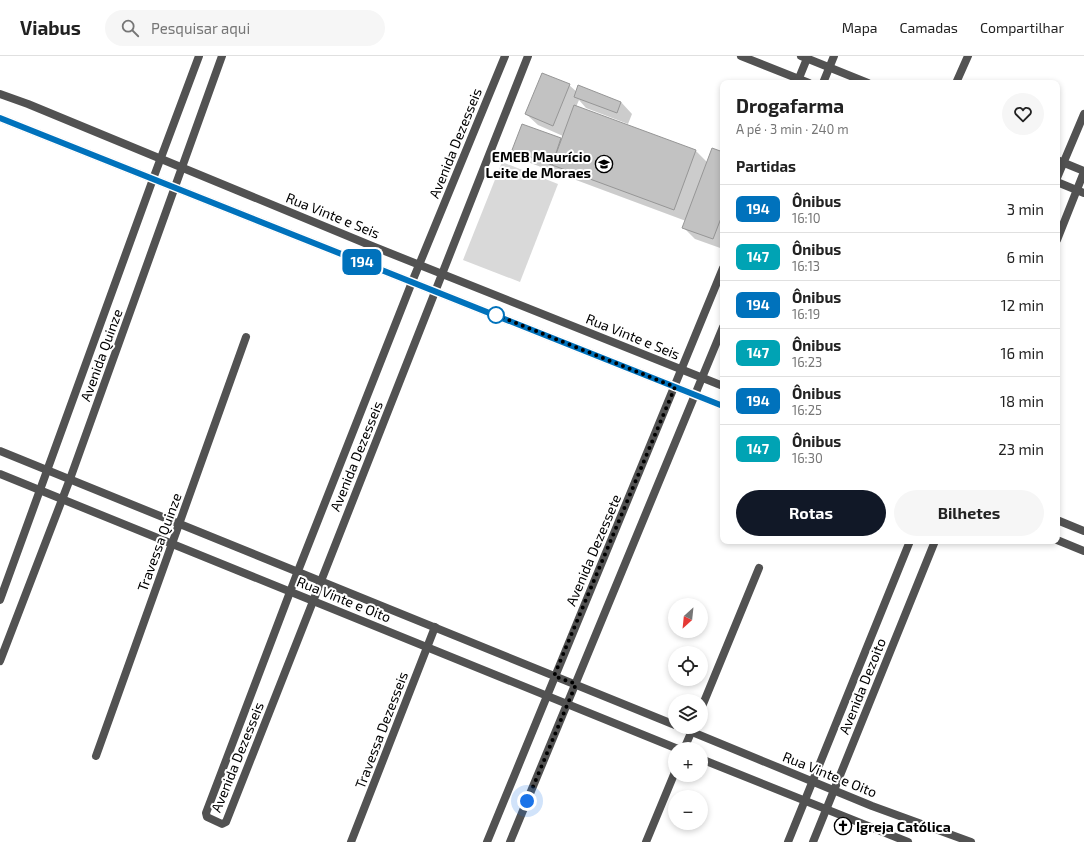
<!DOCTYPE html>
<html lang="pt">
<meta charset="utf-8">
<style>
body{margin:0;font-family:"Exo 2",sans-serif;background:#f6f6f6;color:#222;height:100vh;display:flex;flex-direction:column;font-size:15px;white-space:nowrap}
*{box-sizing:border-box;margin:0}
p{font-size:13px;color:#767676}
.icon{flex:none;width:22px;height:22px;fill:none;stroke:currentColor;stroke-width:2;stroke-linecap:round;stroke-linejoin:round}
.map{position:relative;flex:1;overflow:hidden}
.details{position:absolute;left:720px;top:24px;width:340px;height:464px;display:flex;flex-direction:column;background:#fff;border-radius:8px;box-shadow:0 2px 6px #0003}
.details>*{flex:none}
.badge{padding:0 8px;border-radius:6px;font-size:14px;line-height:26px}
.needle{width:26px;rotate:207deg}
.fabs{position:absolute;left:668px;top:542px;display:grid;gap:8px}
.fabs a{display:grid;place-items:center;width:40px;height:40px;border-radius:50%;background:#fff;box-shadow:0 2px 6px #0003;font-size:20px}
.you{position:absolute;width:20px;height:20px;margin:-10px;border:3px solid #fff;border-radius:50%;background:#1a73e8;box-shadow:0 0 0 6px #1a73e833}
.map>.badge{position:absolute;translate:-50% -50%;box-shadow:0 0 0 2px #fff}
h2{padding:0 16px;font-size:15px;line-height:36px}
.round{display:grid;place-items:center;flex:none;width:42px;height:42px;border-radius:21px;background:#f6f6f6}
.headline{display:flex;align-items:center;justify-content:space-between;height:68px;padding:0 16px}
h1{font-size:19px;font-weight:700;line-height:30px}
.primary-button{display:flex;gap:8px;margin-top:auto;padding:8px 16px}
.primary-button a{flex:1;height:46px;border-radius:24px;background:#111827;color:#fff;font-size:16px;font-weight:700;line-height:46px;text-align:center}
.primary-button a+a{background:#f6f6f6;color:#222}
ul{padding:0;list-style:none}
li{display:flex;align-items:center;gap:12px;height:48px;padding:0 16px;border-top:1px solid #e0e0e0}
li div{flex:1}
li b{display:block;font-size:15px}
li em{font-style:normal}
li .badge{min-width:44px;font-weight:700;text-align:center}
header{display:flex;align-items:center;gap:24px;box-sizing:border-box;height:56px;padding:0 20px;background:#fff;border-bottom:1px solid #e0e0e0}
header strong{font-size:19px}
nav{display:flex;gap:22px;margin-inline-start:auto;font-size:14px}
.search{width:280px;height:36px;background:#f6f6f6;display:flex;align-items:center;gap:10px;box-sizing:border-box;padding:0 14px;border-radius:22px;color:#767676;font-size:15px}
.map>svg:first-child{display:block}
.green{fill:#d9d9d9}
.shadow{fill:#0003}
.building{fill:#c2c2c2;stroke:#969696}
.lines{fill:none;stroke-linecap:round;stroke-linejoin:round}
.minor{stroke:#525252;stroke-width:8}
.line-casing{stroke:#fff;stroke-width:9}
.line{stroke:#0072bc;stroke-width:6}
.walk{stroke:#000;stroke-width:4;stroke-dasharray:0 7.2}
.stop-dot{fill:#fff;stroke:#0072bc;stroke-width:2}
.labels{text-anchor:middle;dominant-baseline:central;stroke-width:4;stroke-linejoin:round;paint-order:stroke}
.street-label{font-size:14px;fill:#000;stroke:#fff}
.poi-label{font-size:14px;font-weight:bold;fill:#000;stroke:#fff;text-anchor:end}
</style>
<header>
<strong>Viabus</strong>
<div class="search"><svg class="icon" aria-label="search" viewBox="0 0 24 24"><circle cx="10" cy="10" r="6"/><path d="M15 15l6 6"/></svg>Pesquisar aqui</div>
<nav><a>Mapa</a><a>Camadas</a><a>Compartilhar</a></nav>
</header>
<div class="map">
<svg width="1084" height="786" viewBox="0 0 1084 786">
<rect width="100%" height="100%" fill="#fff"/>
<polygon class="green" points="502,106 558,128 520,226 463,204"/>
<polygon class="shadow" points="569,29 577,36 621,46 632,58 628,68 586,52 579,44 576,51 696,95 708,107 723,97 723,193 695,183 683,171 686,165 525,105 513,94 522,69 562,84 563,80 538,69 526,58"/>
<g class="building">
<polygon points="542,17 570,28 553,70 525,58"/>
<polygon points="578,29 621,46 617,57 574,41"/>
<polygon points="574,49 696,94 674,154 552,109"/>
<polygon points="522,68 561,82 552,109 512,94"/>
<polygon points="712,92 723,96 723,157 713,183 682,172"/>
</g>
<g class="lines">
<g class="minor">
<polyline points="505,0 412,226 298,515 206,757 207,761 222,768 226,766 528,0"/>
<polyline points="741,0 809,27"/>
<polyline points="801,0 868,27"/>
<polyline points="797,27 808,0"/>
<polyline points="823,27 834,0"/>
<polyline points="956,27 968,0"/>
<polyline points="0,38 28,48 372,190 723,330"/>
<polyline points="0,62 723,350"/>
<polyline points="1057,104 1084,115"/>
<polyline points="1057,122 1084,58"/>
<polyline points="1057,126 1084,137"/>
<polyline points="1057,184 1084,116"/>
<polyline points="0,395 675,669"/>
<polyline points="0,418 678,693"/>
<polyline points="1057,464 1084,475"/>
<polyline points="1057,484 1084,495"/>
<polyline points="0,544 153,123 199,0"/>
<polyline points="0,605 70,423 222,0"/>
<polyline points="701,653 759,512"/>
<polyline points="680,671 872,750 971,786"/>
<polyline points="684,693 693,672"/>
<polyline points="96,700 246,281"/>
<polyline points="701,703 908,786"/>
<polyline points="351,786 435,571"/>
<path d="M487 786C564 594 646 404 723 212"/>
<polyline points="510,786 723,271"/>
<polyline points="646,786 675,716"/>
<polyline points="788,786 910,485"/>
<polyline points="813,786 935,485"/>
</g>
</g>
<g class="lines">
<defs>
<polyline id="line" points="0,62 723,350"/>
</defs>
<use href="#line" class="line-casing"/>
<use href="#line" class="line"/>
<polyline class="walk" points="496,259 675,331 554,620 576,628 527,745"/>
</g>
<defs>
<symbol id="school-ring" viewBox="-11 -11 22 22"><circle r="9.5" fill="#fff" stroke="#000" stroke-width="1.5"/><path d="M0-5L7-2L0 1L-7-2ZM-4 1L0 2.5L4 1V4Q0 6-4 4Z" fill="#000"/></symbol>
<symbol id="church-ring" viewBox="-11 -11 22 22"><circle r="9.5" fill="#fff" stroke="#000" stroke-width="1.5"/><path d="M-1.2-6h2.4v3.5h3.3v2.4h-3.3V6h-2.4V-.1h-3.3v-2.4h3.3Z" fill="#000"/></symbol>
</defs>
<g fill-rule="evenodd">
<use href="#school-ring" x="594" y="98" width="20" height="20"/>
<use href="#church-ring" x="833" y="760" width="20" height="20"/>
</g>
<circle class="stop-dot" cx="496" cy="259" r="8"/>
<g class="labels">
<g class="street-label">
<text transform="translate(455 87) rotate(-68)">Avenida Dezesseis</text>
<text transform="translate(333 159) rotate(22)">Rua Vinte e Seis</text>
<text transform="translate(633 280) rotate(22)">Rua Vinte e Seis</text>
<text transform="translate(101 299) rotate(-70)">Avenida Quinze</text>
<text transform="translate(356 400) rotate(-68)">Avenida Dezesseis</text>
<text transform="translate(159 486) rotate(-70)">Travessa Quinze</text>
<text transform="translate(593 494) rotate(-67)">Avenida Dezessete</text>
<text transform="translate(344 543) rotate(22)">Rua Vinte e Oito</text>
<text transform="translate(862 630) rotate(-68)">Avenida Dezoito</text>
<text transform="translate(381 674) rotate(-69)">Travessa Dezesseis</text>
<text transform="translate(237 701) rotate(-68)">Avenida Dezesseis</text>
<text transform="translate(830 718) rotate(22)">Rua Vinte e Oito</text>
</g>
<g class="poi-label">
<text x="591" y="100">EMEB Maurício<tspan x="591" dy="16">Leite de Moraes</tspan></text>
<text x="856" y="770" text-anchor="start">Igreja Católica</text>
</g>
</g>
</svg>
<div class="fabs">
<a><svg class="needle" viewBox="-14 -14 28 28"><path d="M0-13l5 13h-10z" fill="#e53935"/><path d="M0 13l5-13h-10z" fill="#767676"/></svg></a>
<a><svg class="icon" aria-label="locate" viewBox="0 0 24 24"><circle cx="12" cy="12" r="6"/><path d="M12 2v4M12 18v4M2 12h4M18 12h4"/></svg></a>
<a><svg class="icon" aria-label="layers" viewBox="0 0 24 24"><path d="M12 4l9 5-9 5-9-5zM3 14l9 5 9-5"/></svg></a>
<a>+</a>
<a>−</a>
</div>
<div class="you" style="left:527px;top:745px"></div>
<b class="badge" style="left:362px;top:206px;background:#0072bc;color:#fff">194</b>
<section class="details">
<div class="headline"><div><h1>Drogafarma</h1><p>A pé · 3 min · 240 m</p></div><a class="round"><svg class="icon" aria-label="heart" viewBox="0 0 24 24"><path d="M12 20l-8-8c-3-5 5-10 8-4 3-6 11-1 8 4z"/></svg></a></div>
<h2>Partidas</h2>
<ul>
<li><span class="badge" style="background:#0072bc;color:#fff">194</span><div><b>Ônibus</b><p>16:10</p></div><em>3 min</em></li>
<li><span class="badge" style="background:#00a3b4;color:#fff">147</span><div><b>Ônibus</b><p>16:13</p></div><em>6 min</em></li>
<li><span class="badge" style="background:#0072bc;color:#fff">194</span><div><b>Ônibus</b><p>16:19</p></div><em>12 min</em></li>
<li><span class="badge" style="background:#00a3b4;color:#fff">147</span><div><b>Ônibus</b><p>16:23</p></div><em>16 min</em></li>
<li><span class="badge" style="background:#0072bc;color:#fff">194</span><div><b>Ônibus</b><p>16:25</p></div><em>18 min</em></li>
<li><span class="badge" style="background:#00a3b4;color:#fff">147</span><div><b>Ônibus</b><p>16:30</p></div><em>23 min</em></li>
</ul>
<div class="primary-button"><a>Rotas</a><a>Bilhetes</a></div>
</section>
</div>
